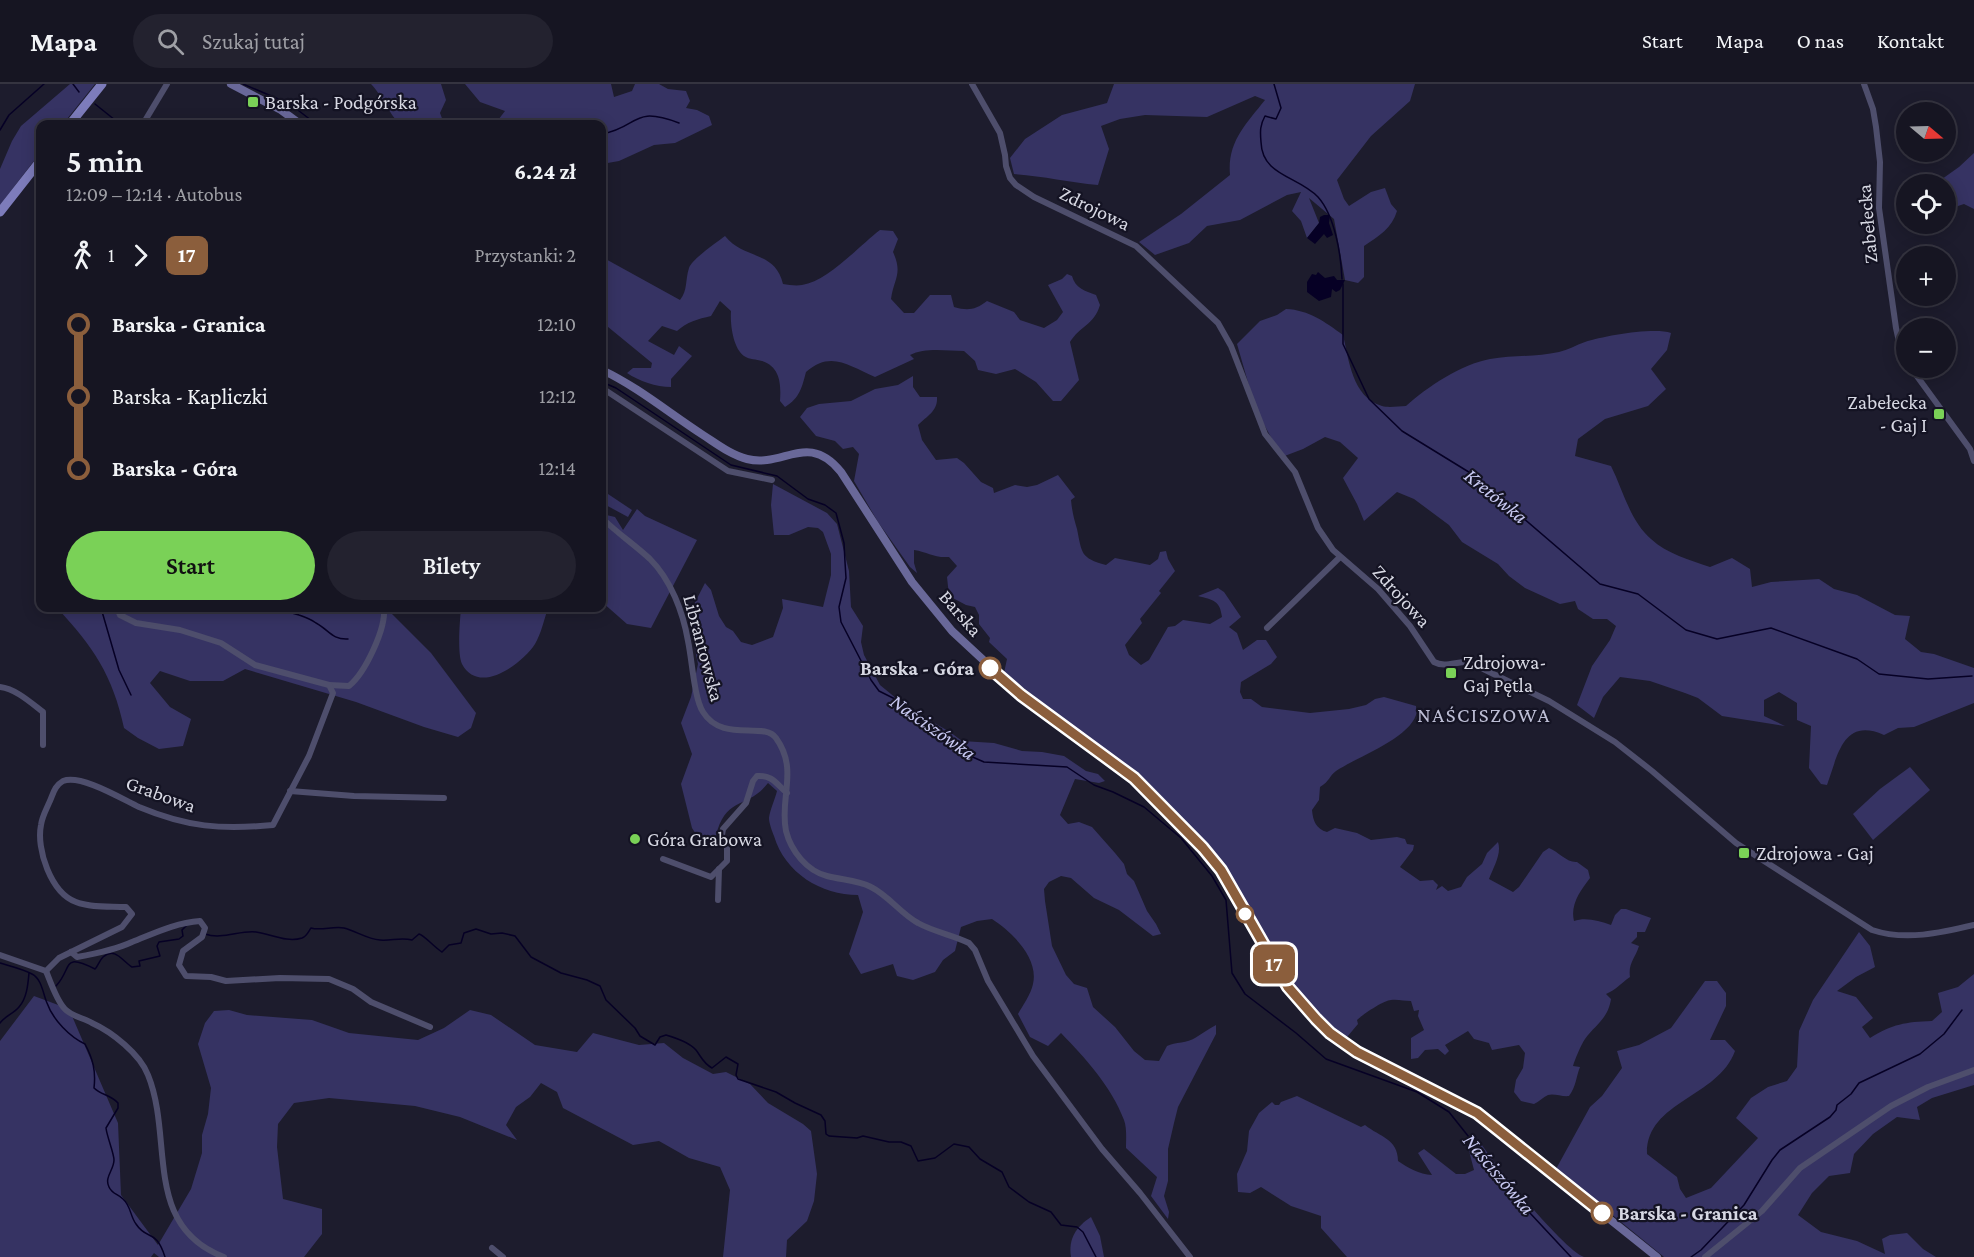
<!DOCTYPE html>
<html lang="pl">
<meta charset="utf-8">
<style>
body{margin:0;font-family:"Crimson Pro",serif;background:#23222f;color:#f1f3f6;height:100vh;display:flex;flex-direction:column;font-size:22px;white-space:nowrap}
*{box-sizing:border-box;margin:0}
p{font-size:20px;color:#9e9fa5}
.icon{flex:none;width:33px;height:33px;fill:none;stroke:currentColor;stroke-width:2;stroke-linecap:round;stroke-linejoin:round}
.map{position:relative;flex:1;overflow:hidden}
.side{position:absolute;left:36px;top:36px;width:570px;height:492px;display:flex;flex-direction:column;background:#161522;border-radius:12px;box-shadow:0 3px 15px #0003,0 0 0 2px #353440}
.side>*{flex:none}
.badge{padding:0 12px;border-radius:9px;font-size:21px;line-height:39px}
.needle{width:39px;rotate:109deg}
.tools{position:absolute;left:1896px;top:18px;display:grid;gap:12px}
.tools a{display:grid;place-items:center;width:60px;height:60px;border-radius:50%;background:#161522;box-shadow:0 3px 15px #0003,0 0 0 2px #353440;font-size:30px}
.map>.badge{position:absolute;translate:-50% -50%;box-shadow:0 0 0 3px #fff}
.legs{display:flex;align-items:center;gap:9px;height:66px;padding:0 30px;font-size:20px}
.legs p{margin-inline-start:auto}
.head{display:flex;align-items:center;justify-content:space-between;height:102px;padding:0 30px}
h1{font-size:33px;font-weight:600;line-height:45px}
.cta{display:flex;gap:12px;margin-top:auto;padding:12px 30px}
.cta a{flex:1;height:69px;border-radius:36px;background:#7ad157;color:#111;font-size:24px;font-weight:600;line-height:69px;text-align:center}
.cta a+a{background:#23222f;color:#f1f3f6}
ul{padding:0 30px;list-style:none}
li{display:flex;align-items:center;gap:21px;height:72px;font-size:22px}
li i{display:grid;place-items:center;width:9px;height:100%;margin:0 8px;background:currentColor}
li i::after{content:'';width:15px;height:15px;margin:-8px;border:4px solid;border-radius:50%;background:#161522}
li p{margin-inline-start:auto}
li:first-child i{background:linear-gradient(#0000 50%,currentColor 0)}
li:last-child i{background:linear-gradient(currentColor 50%,#0000 0)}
header{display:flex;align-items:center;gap:36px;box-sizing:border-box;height:84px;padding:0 30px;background:#161522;border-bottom:2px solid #353440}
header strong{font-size:28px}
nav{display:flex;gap:33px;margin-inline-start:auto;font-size:21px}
.search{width:420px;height:54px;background:#23222f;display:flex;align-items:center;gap:15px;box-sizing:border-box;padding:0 21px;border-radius:33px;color:#9e9fa5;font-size:22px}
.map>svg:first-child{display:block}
.green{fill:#363363}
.water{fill:#060025}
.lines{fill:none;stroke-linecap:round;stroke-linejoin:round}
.stream{stroke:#060025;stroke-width:1.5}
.street{stroke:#4e4e6c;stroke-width:6}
.secondary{stroke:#696899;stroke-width:8}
.primary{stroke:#7d7cbb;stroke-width:9}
.line-1-casing{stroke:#fff;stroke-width:14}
.line-1{stroke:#8b5e3c;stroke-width:9}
.poi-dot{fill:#7ad157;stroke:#141323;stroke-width:2}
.stop-1-dot{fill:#fff;stroke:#8b5e3c;stroke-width:3}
.labels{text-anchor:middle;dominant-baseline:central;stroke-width:4.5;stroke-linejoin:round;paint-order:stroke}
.poi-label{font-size:20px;fill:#d7d8e3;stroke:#141323;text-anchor:start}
.street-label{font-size:20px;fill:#d7d8e3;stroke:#141323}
.stop-label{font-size:20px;font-weight:bold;fill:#d7d8e3;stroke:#141323;text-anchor:end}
.water-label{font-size:21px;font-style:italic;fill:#c7c8f1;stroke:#141323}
.neighbourhood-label{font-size:21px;letter-spacing:1.5px;fill:#bdbed5;stroke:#141323}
</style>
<header>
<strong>Mapa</strong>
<div class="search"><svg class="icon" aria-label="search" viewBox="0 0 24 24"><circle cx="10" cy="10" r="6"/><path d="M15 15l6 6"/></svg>Szukaj tutaj</div>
<nav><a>Start</a><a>Mapa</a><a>O nas</a><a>Kontakt</a></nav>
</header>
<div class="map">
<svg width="1974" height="1173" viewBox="0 0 1974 1173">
<rect width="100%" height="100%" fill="#1d1c2d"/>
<g class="green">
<polygon points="70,0 95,0 63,40 40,40 40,69 0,121 0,85 12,57 21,42"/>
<path d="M371 0H441L446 16 440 29 443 37 439 40H415L413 38C409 40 403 41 398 38 391 32 381 10 371 0Z"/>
<polygon points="465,0 611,0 614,13 632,7 635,0 659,0 668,5 686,7 690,17 686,24 697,26 709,32 712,41 675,59 654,61 619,77 602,80 602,40 495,40 505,27 480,18"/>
<path d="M1114 0H1415L1410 17 1371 52 1337 96 1344 115 1349 122 1371 108 1385 104 1391 120 1397 127C1392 144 1379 152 1364 162V193L1358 199 1345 196 1334 135 1309 114 1319 139 1307 154 1301 137 1292 127 1301 108 1287 111 1240 136 1207 142 1189 159 1155 171 1139 158 1181 130 1230 91C1227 58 1246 40 1265 16L1255 12 1207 33 1145 31 1120 35 1101 42 1109 65 1098 101C1069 98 1042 92 1014 90L1010 74 1025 55 1062 31 1107 19Z"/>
<polygon points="1974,69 1974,125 1964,120 1946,126 1946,100 1935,100 1959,83"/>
<path d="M880 146 893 147 898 155 893 168C903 190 894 194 891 215L904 229H914L930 211H951L954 223C968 227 975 226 987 217L1014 228 1020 236 1044 244 1057 236 1063 228 1048 201 1062 195 1067 190 1072 192C1075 204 1085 207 1096 211L1100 221C1094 241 1080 242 1070 258L1079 296 1061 317H1053L1036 298 1015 285 996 290 978 286 975 277 964 267C948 267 925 263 910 271L914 275 875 293C849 282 831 266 806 288 802 303 800 314 785 323L780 317C781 302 781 283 762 277 756 275 750 276 744 272 733 264 730 240 731 227L720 217 711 232C698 235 687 238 677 247L662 242 648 257 674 271 679 262 692 272 671 295V303C656 303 639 297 627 289L633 284H651L652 279 602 238V173L680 216C688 206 685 196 689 184 692 175 716 159 725 152 744 176 775 166 783 200 789 201 796 202 802 201 828 197 859 162 880 146Z"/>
<path d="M1286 225C1309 226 1325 238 1343 251 1349 276 1352 313 1382 322 1389 324 1399 322 1406 322 1427 303 1462 280 1490 275 1513 271 1537 273 1559 268 1568 266 1576 261 1585 258 1603 252 1654 243 1671 249L1667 266 1651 285 1666 305 1648 322 1605 335 1578 355 1575 372 1611 382C1623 406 1630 437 1651 455 1667 470 1690 476 1710 483L1732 474 1750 485 1752 503 1771 498 1819 495 1834 505 1857 511 1895 531 1910 532 1905 555 1921 568 1934 570 1974 584V619L1914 643 1898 644 1884 651C1843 633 1838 671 1827 701L1821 700 1809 684 1811 642 1797 636V619L1779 608 1764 616V632L1785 642 1722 632 1698 614 1685 609 1650 597 1620 593 1603 613 1594 634 1577 621 1592 582 1610 556 1616 542 1607 535H1593L1578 525 1575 517 1560 520 1525 504 1509 492 1498 480 1462 458 1449 441 1414 415 1397 408 1364 437 1357 420 1343 394 1358 374 1340 358 1325 353 1303 365 1282 373 1256 326 1237 260 1260 237 1277 231Z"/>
<path d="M913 292V303L920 313H937C938 327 927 332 918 341L922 356 936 376 957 374 964 379 981 398 993 404 994 409 1015 401 1027 403 1037 401 1058 391 1075 413 1071 416C1072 427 1074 435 1077 445 1082 469 1080 474 1106 481L1115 474 1150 481 1158 475 1160 468 1166 467 1168 475 1175 487 1159 507 1161 509 1140 535 1142 539 1125 561 1129 571 1141 581 1149 576 1168 543 1175 542 1183 536 1210 540 1222 533C1220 516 1213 516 1198 512L1218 504 1224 508 1241 533 1229 543 1237 549 1243 566 1257 556H1266L1277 573 1271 580 1241 598 1240 608 1243 615H1251L1262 623 1310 629 1349 625 1366 621 1375 615 1384 613 1416 622C1416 625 1417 628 1416 631 1408 655 1357 673 1336 687 1329 692 1330 697 1320 703L1319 716 1312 726C1313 737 1316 745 1327 748L1335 744 1357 749 1371 756 1397 753 1405 755 1407 760 1414 761 1413 766 1400 783 1420 797 1433 796 1438 801 1436 806 1442 802 1448 807 1461 803 1467 793 1482 780 1487 769 1498 758C1502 770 1493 784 1489 795L1513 808 1519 803 1543 768 1549 764C1559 768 1567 779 1577 778L1588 786 1590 794C1580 807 1570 821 1574 837 1586 833 1599 837 1611 841L1615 831 1621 825H1626L1651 834 1645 848H1637V853L1631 859 1639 862C1635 875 1628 879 1630 893 1621 899 1616 906 1606 910L1611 915C1608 935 1596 940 1585 955 1581 961 1575 975 1573 982L1580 983C1576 993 1576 1003 1569 1012 1562 1013 1554 1009 1548 1011 1543 1013 1539 1018 1534 1020L1521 1017 1514 1008 1516 996 1523 984 1525 969 1519 961 1492 966 1489 959 1474 955 1468 947 1445 961 1449 967 1445 971 1438 965 1425 966 1418 974 1411 975V954L1424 946 1418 932 1419 926 1414 927 1411 917C1405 917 1397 915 1391 916 1384 916 1362 931 1357 936L1358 940 1347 953 1344 954 1328 942 1294 904 1225 783 1186 740 1133 688 1004 589 1007 575 989 558 990 554 979 540V531L975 523 966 521 949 512 947 493 957 482 949 473C933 474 928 468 914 466V479L917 489 910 483 878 438 854 397 859 370 853 363 843 365 835 357 816 352 800 333 807 324 819 320 851 317 875 305 898 301Z"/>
<path d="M773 400 827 429 837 440 849 487 851 523 863 542 861 558 864 571 880 601 908 624 950 648 962 657 994 659 1022 667 1042 668 1064 672 1086 687 1098 690 1105 697 1099 699 1075 695 1060 731 1068 740 1079 738 1092 743 1115 769 1124 780 1127 790 1134 797 1147 827 1156 840 1161 850 1153 852 1119 826 1094 814 1071 794 1061 792 1049 798 1044 805 1045 817 1052 862 1066 891 1074 900 1087 904 1093 923 1115 943 1134 967 1145 976 1159 977 1167 962C1175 958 1188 959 1195 954 1202 950 1208 945 1216 941V950L1178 1023 1174 1039 1168 1065V1097L1164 1112 1169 1128 1168 1135 1151 1112 1157 1093 1126 1064C1126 1056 1127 1044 1124 1036 1111 1002 1086 975 1061 949L1048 962 1030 953 1018 930C1023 921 1031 910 1033 900 1039 874 1012 848 992 835L977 837 961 843 955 867 943 876 935 888 913 896 897 892 893 880 861 890 849 870 863 828 858 811C821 811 785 789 774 752 772 747 769 739 769 734 770 726 775 715 777 707L768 699C748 725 725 712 716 752L700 756 692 744 681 700 692 670 681 639 691 613 698 580 688 532 705 499 711 506 719 532 726 543 733 547 741 558 752 561 773 553 783 524 782 515 823 523 831 491V470L823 448 818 444 808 443 789 451H774L771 421Z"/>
<polygon points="602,406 632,426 628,433 602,419"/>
<polygon points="637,425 645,432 697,456 651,544 627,540 602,518 602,430 615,433 623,446"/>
<path d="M57 524H386L431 569 476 629 471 644 458 653 424 643 356 618 245 585 223 597H190L160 587 150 599 170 623 191 635 183 662 159 665 138 654 124 644C113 592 93 562 57 524Z"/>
<path d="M461 524H550H548C544 536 541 550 535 560 522 580 479 612 462 580 457 569 460 536 461 524Z"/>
<polygon points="1910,683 1930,706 1873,756 1853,730 1880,705"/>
<path d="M1859 848 1870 862 1875 883 1856 893 1837 907 1856 913 1873 934 1862 943 1870 954C1893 940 1905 938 1932 937L1942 928 1938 909 1958 903 1974 890V1001L1932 1014 1917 1023 1920 1036 1897 1033 1873 1050 1854 1070 1850 1089 1829 1092 1812 1109 1798 1131 1821 1148 1857 1157 1885 1170 1882 1155 1890 1151 1907 1149 1923 1165 1936 1173H1664L1556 1085 1590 1023 1602 1012 1622 984 1617 967 1639 961 1671 944 1705 897H1717L1726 909V922L1710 956H1725L1735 967C1718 1014 1646 1017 1647 1070L1677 1093 1680 1105 1686 1114 1711 1104 1758 1054 1736 1034 1751 1014 1768 1003 1787 997 1797 983 1799 947 1813 916Z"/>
<polygon points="34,912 69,925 118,1039 121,1111 158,1161 191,1105 202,1069 202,1051 208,1030 211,1004 198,960 205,939 214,927 229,926 247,931 312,936 349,949 418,956 444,944 470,926 491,931 535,961 577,968 593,949 639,961 664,959 683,974 713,990 726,988 750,1000 768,1019 803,1040 811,1047 817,1090 814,1117 807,1137 787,1156 786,1173 723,1173 730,1106 720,1083 689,1074 659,1057 633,1061 563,1024 557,1008 541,999 530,1013 516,1023 506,1041 517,1056 460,1033 415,1022 329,1014 294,1019 278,1040 277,1063 283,1115 322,1125 322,1150 304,1173 159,1173 154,1169 151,1173 0,1173 0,957"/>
<path d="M1297 1012 1361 1043 1365 1041C1380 1053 1398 1055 1398 1077 1408 1084 1419 1090 1432 1091L1418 1069 1424 1065 1456 1090H1465L1474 1086 1468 1063 1480 1058C1492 1078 1565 1167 1584 1173H1347L1321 1144V1132L1291 1122 1261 1103 1250 1109 1238 1108 1237 1090 1247 1067 1249 1047 1259 1029 1272 1018 1275 1021H1279L1281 1018Z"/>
<path d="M1091 1133 1100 1152 1104 1173H1071C1068 1155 1076 1143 1091 1133Z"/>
</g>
<g class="water">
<polygon points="1324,131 1330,131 1329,139 1333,151 1327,154 1324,150 1315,160 1307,154 1319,139 1320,133"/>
<polygon points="1318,188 1325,194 1334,192 1337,196 1345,196 1340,206 1336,208 1332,205 1331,213 1319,217 1307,208 1307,198 1312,190 1316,191"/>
</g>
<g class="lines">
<g class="stream">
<polyline points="73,0 79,8"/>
<polyline points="243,0 290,20 316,40"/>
<path d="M1274 0 1281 24 1276 35 1265 32C1260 41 1260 47 1261 58 1262 92 1298 92 1318 113 1335 132 1341 171 1342 195"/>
<polyline points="95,20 120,40"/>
<polyline points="0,46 9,31 44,0"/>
<path d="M602 50C640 43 631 21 679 39"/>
<polyline points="1343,200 1343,260 1369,315 1402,347 1472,390 1600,500 1638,510 1686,546 1717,555 1771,544 1857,575 1879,590 1928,595 1972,592"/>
<polyline points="602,298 616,304 731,381 777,392 808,415 825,421 836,429 844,459 845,478 846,494 839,523 841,538 871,596 879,607 895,615 913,635 920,636 928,643 959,661 968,671 984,678 1067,683 1094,701 1113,708 1144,723 1181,754 1212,792 1226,816 1232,889 1245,910 1296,949 1326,975 1417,1008 1449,1028 1476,1062 1503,1100 1571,1173"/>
<polyline points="101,524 119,586 131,611"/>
<polyline points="195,524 206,524"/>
<path d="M230 524C253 529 277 523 299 531 305 533 311 535 316 539 329 546 332 556 348 555"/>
<path d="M205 850C222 856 240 846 256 848 271 850 287 859 302 854 307 852 308 848 311 844 321 847 333 842 344 844 356 847 367 855 380 856 391 857 401 853 412 856L419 850C424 851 435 864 442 868L449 861 461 859 464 849 476 845 491 850 502 849 515 852 531 873 561 889 587 896 600 902 606 916 635 944 640 952 655 961 660 953 666 951C676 954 689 958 696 966 702 974 703 979 712 984L726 973 738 980 736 991 738 995 776 1008 795 1019 821 1031 825 1037 826 1050 829 1052 857 1054 863 1052 889 1058H901L911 1062 918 1077 935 1074 954 1060 969 1063 980 1075 1002 1088 1009 1103 1029 1118 1051 1128 1061 1141 1077 1143 1083 1148 1096 1173"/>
<path d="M0 879C10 882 23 885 32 890 42 895 43 910 47 919 53 936 70 953 85 960 93 975 96 987 94 1004 101 1011 111 1011 118 1019V1024L106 1044C107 1053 114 1069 114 1076 114 1086 104 1093 109 1103 112 1110 118 1110 123 1115 131 1122 130 1132 136 1140 147 1157 156 1144 165 1173"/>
<path d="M56 902C73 884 61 868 95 885 98 882 99 877 103 873 115 862 123 878 132 883L140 882 139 877 160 872 157 862 159 858 179 855 183 852 182 846 186 842"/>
<path d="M0 939C5 932 13 930 19 923 27 914 28 900 29 889"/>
<polyline points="1691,1173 1701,1166 1744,1121 1772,1076 1780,1066 1830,1033 1836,1026 1837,1021 1851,1010 1859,999 1920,970 1944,950 1962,926"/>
</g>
<g class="street">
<path d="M972 0 1000 49 1005 71 1006 82 1010 94 1016 101 1034 113 1136 162 1218 239 1231 262 1265 350 1295 388 1318 444 1333 466 1378 505 1410 542 1434 578C1445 584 1457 577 1469 578L1549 617 1615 658 1652 687 1736 759 1872 846C1905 857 1941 849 1974 841"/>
<polyline points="1864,0 1873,25 1876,43 1880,78 1879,124 1896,244 1900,262 1906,277"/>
<polyline points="143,40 167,0"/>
<polyline points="1911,284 1970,365 1974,377"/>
<polyline points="602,304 728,387 772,396"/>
<path d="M602 434C617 449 635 461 650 475 671 496 683 528 688 557 692 575 694 614 703 628 722 659 764 637 776 654 799 686 779 714 786 747 791 767 807 787 827 792 842 796 858 796 871 803 889 812 901 830 918 839 934 848 953 851 969 859L975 866 988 897 1033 972 1102 1065 1140 1109 1190 1173"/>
<polyline points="1267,544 1340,473"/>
<path d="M329 601 349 602C365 589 386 545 384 524"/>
<path d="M0 603C16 605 30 618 43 628V661"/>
<polyline points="290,707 354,712 444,714"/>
<path d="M663 775 711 793 727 777V764L722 751 723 745 746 719 753 697 757 692C773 691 776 700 787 709"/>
<polyline points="718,816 719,785"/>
<path d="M71 868 77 873C94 870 117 865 132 858 155 849 175 839 200 837L205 844 202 853 183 867 179 881 186 892 211 893 226 897 280 894 329 895 353 905 371 918 430 943"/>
<path d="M0 871 46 887 59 874 122 843 132 830 126 823C111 822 91 824 76 818 51 809 36 765 41 741 42 733 46 726 49 719 53 711 54 702 63 697 81 690 122 715 139 723 187 743 221 746 273 741L309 672 333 609 329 601 255 581 221 559 180 546 136 539 120 531 117 524"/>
<path d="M46 887C51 899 56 915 64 924 70 932 84 934 92 939 112 948 140 970 148 991 174 1055 142 1142 224 1173"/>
<polyline points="492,1164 503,1173"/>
<polyline points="1705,1173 1762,1127 1800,1084 1891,1022 1928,1003 1974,986"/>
</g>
<g class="secondary">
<polyline points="231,0 281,26 300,40"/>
<path d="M602 286C638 303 669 329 703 351 717 360 731 371 747 375 784 384 808 347 841 388L912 498 952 547 1021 611 1134 694 1165 724 1221 786 1288 903 1316 935 1345 960 1357 968 1477 1029 1657 1173"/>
</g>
<g class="primary">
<polyline points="70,40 102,0"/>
<polyline points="0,128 40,77"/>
</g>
</g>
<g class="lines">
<defs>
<polyline id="line-1" points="990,584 1021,611 1134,694 1203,764 1221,786 1288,903 1316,935 1330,949 1357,968 1477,1029 1602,1129"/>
</defs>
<use href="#line-1" class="line-1-casing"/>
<use href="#line-1" class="line-1"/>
</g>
<g class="poi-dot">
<rect x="247" y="12" width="12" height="12" rx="3"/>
<rect x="1933" y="324" width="12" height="12" rx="3"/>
<rect x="1445" y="583" width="12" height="12" rx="3"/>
<circle cx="635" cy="755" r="6"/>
<rect x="1738" y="763" width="12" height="12" rx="3"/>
</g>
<g class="stop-1-dot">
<circle cx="990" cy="584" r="10"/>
<circle cx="1245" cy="830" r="8"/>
<circle cx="1602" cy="1129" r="10"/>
</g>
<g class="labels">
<g class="poi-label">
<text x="265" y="18">Barska - Podgórska</text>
<text x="1927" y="318" text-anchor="end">Zabełecka<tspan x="1927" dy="23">- Gaj I</tspan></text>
<text x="1463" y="578">Zdrojowa-<tspan x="1463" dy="23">Gaj Pętla</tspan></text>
<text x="647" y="755">Góra Grabowa</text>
<text x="1756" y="769">Zdrojowa - Gaj</text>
</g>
<g class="street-label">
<text transform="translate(1095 124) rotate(26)">Zdrojowa</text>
<text transform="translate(1867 140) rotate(-95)">Zabełecka</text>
<text transform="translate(1402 512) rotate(48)">Zdrojowa</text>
<text transform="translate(961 529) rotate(49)">Barska</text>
<text transform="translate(704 564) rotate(75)">Librantowska</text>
<text transform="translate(161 710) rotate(20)">Grabowa</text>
</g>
<g class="stop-label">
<text x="974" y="584">Barska - Góra</text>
<text x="1618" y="1129" text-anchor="start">Barska - Granica</text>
</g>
<g class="water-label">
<text transform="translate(1496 412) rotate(39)">Kretówka</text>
<text transform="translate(933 643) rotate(35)">Naściszówka</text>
<text transform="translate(1499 1090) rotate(50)">Naściszówka</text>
</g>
<g class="neighbourhood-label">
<text x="1484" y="631">NAŚCISZOWA</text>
</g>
</g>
</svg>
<div class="tools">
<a><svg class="needle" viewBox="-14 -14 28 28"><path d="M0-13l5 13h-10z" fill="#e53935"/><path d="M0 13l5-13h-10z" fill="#9e9fa5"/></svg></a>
<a><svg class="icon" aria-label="locate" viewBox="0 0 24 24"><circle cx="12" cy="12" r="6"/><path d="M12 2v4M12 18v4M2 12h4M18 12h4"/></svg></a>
<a>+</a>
<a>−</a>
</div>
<b class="badge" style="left:1274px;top:880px;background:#8b5e3c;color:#fff">17</b>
<section class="side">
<div class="head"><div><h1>5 min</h1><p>12:09 – 12:14 · Autobus</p></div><b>6.24 zł</b></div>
<div class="legs"><svg class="icon" aria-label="walk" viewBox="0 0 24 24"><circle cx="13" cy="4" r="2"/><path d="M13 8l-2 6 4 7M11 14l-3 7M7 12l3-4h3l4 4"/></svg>1<svg class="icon" aria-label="forward" viewBox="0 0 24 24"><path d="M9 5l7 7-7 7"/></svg><b class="badge" style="background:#8b5e3c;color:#fff">17</b><p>Przystanki: 2</p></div>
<ul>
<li><i style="color:#8b5e3c"></i><b>Barska - Granica</b><p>12:10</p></li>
<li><i style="color:#8b5e3c"></i><span>Barska - Kapliczki</span><p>12:12</p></li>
<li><i style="color:#8b5e3c"></i><b>Barska - Góra</b><p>12:14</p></li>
</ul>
<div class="cta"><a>Start</a><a>Bilety</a></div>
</section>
</div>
